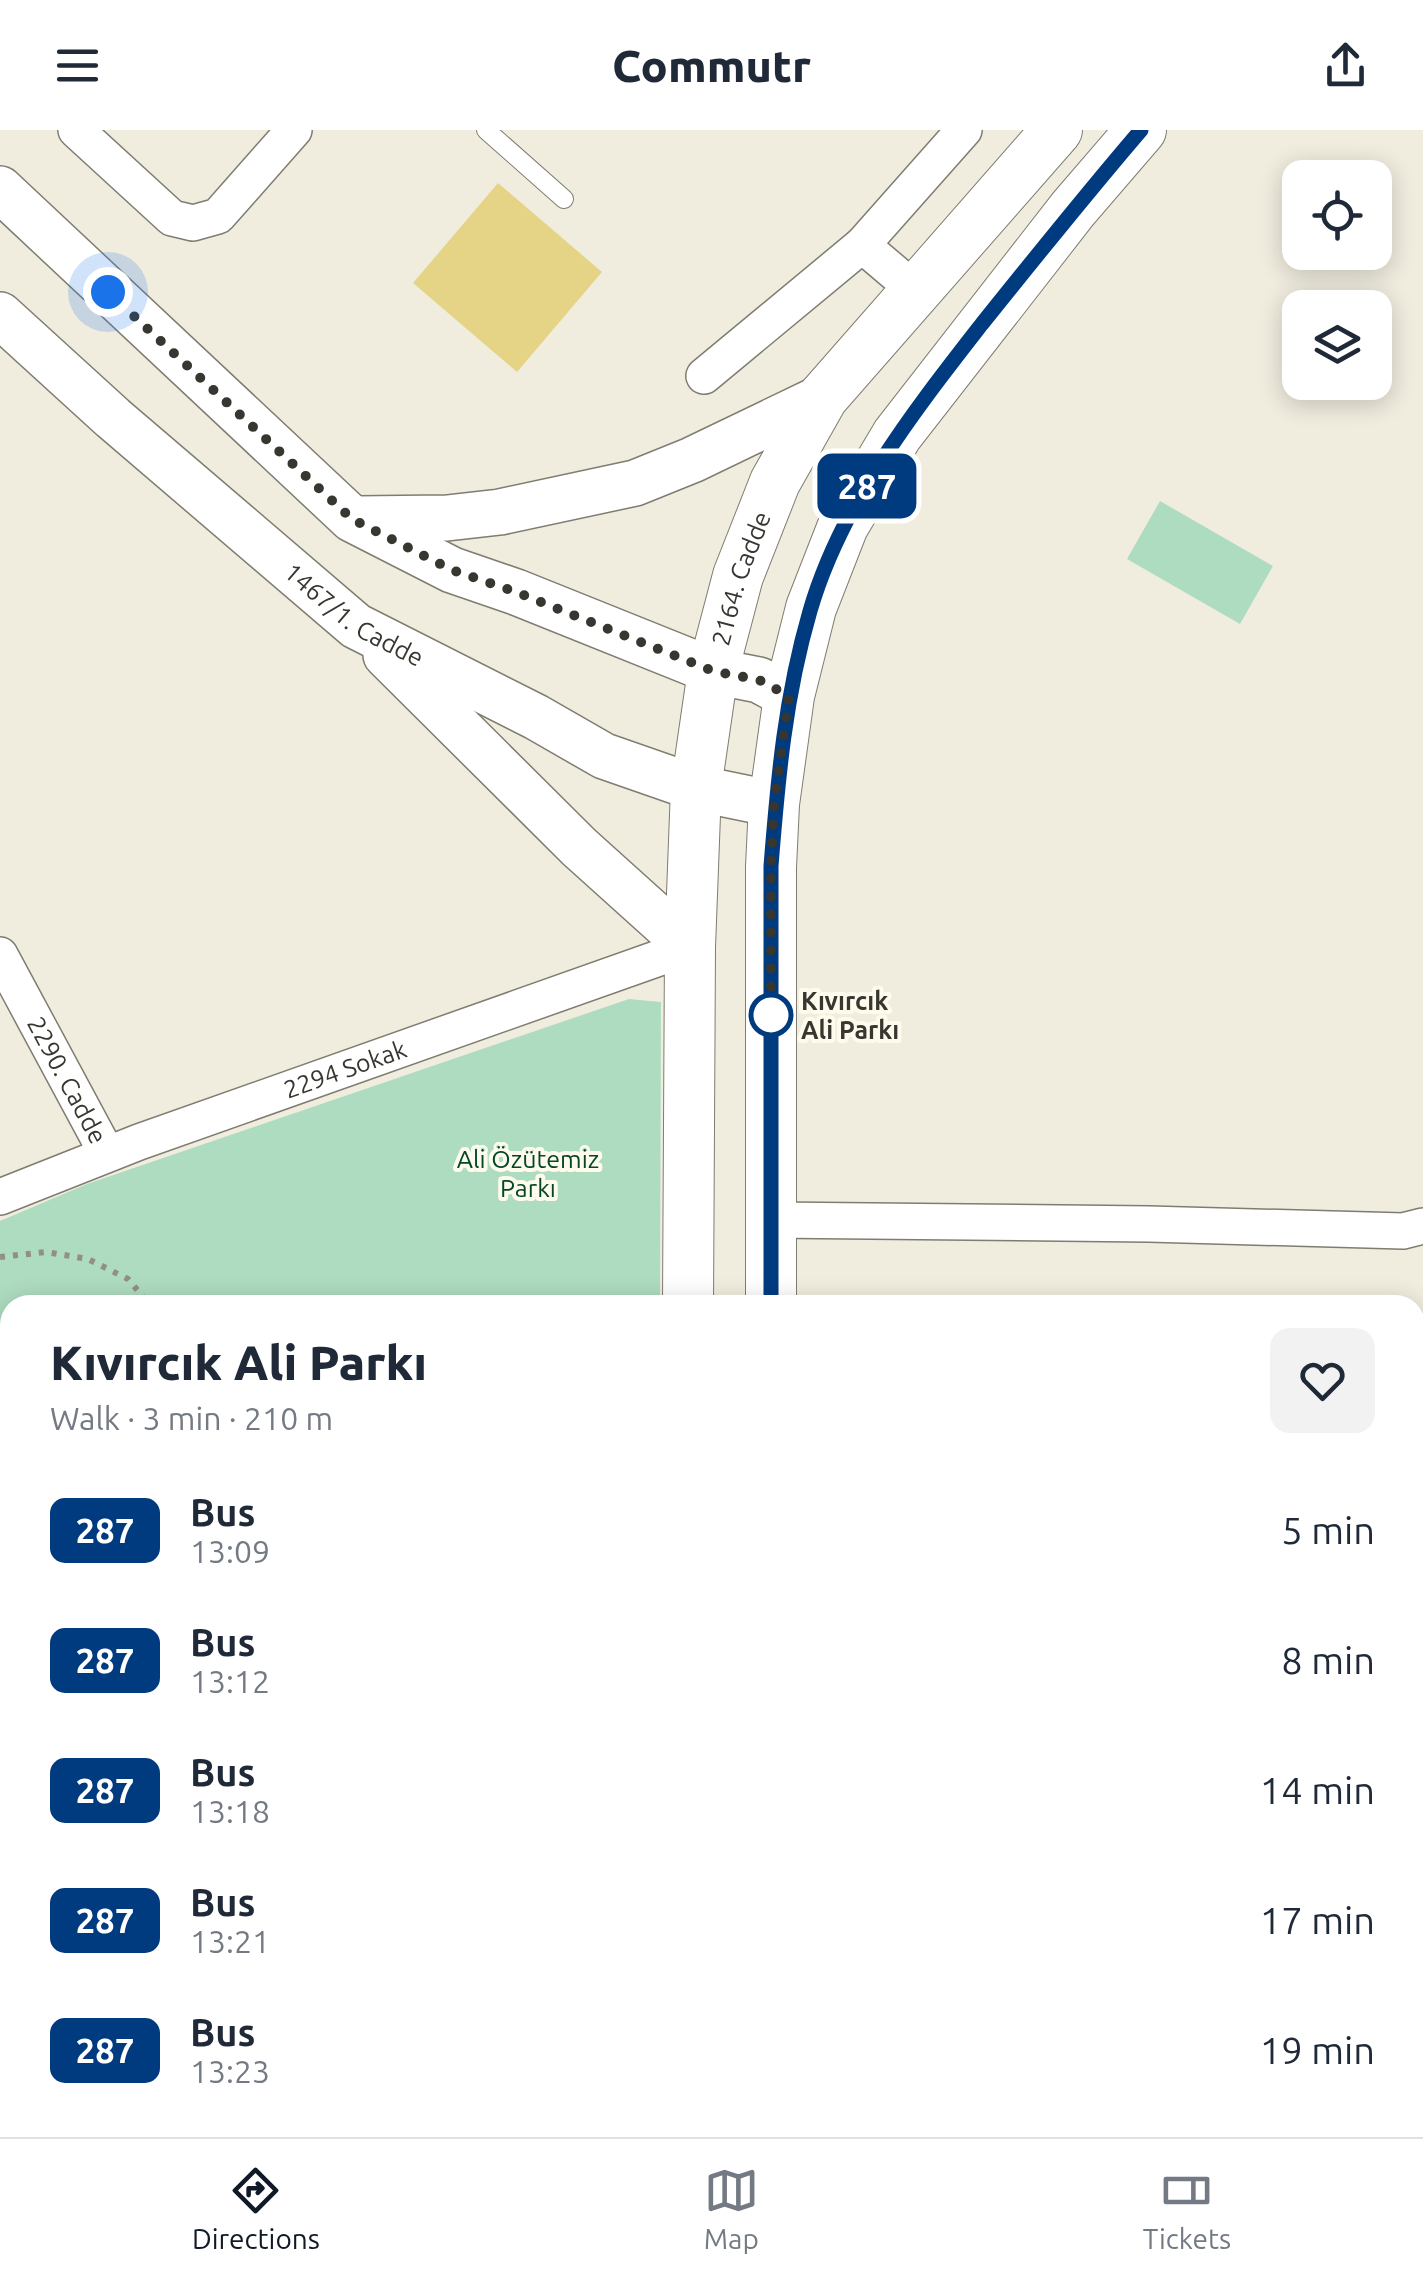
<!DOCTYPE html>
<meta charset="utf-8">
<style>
body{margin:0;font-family:Ubuntu,sans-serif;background:#f2f2f3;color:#1f2937;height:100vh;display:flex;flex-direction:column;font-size:38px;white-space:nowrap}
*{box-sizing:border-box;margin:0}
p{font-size:32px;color:#747a83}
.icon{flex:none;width:55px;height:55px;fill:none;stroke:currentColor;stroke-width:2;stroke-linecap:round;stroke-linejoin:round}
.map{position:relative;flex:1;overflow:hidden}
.drawer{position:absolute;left:0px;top:1165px;width:1425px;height:842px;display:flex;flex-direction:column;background:#fff;border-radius:30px 30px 0 0;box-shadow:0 5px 25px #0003}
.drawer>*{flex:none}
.badge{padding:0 20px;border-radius:15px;font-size:35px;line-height:65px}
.controls{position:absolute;left:1282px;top:30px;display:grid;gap:20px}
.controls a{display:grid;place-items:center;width:110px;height:110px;border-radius:20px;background:#fff;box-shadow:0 5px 25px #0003;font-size:50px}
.you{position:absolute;width:50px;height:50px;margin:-25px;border:8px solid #fff;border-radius:50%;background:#1a73e8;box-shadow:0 0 0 15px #1a73e833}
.map>.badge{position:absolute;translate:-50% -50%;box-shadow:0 0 0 5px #fff}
.round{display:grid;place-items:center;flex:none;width:105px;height:105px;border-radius:20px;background:#f2f2f3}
.headline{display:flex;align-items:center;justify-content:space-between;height:170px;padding:0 50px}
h1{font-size:48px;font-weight:800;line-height:75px}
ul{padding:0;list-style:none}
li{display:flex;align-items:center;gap:30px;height:130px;padding:0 50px}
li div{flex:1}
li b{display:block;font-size:38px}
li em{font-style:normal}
li .badge{min-width:110px;font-weight:700;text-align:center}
header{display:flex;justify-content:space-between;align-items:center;height:130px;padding:0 50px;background:#fff;font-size:45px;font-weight:800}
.tab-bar{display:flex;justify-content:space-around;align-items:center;height:140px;border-top:2px solid #e0e1e3;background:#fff;font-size:28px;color:#747a83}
.tab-bar a{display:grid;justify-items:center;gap:5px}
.tab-bar .current{color:#111827}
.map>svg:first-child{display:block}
.green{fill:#aedcc1}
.building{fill:#e5d485}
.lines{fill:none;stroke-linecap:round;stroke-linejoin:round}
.service-casing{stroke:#7f7c70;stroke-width:20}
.minor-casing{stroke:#7f7c70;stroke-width:38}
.tertiary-casing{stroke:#7f7c70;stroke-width:48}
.secondary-casing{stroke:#7f7c70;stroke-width:52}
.path{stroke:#929086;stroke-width:6;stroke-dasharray:5 8;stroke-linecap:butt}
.service{stroke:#fff;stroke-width:18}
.minor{stroke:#fff;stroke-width:35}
.tertiary{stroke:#fff;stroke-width:45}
.secondary{stroke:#fff;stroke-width:50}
.line-casing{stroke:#fff;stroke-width:22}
.line{stroke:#003b80;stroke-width:15}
.walk{stroke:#373630;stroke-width:10;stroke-dasharray:0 18}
.stop-dot{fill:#fff;stroke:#003b80;stroke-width:5}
.labels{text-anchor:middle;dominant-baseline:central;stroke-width:8;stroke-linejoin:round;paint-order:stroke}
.street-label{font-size:25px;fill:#373630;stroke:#fefbed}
.stop-label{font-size:25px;font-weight:bold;fill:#373630;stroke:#fefbed;text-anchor:start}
.park-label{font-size:25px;fill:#03462a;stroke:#fefbed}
</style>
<header><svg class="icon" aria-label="menu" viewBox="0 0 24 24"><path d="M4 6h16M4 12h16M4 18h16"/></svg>Commutr<svg class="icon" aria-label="share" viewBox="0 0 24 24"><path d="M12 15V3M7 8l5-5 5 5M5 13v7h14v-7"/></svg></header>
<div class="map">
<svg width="1423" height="2007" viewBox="0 0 1423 2007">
<rect width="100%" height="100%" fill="#f0eddf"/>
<g class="green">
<polygon points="1160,371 1273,436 1240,494 1127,429"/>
<polygon points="629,869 661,872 660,1175 10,1175 10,1522 0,1525 0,1091 87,1054"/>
</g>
<polygon class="building" points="498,53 602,142 517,242 413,153"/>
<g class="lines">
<defs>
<g id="service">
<polyline points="486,0 564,69"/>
<polyline points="1179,1998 1183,2007"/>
</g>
<g id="minor">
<polyline points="76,0 172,88 193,93 218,86 294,0"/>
<polyline points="862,115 915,160"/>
<polyline points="704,246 862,115 964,0"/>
<path id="s1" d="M0 825 107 1024"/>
<path id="s2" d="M0 1067 139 1012 690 817"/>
<polyline points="771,1090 1149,1094 1403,1101 1423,1096"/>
<polyline points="1415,1273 1423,1273"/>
<polyline points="0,1549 10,1545"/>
<polyline points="585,2007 613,1998"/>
</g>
<g id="tertiary">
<polyline points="0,59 352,389 452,440 516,462 713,541 759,550 789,566"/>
<path id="s3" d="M0 185 113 288 356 496 536 587 604 626 696 658 774 674"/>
<polyline points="358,389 447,388 500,382 635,353 692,330 823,267"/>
<polyline points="386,525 579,717 690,817"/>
</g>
<g id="secondary">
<path id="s4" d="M688 1175 690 817 696 658 713 541 738 446 775 352 823 267 1057 0"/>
<polyline points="771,1175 771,737 774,674 789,566 811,478 843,396 897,305 1073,79 1141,0"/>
<polyline points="684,2007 684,1998"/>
<polyline points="770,2007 770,1998"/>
</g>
</defs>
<use href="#service" class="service-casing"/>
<use href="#minor" class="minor-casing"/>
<use href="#tertiary" class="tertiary-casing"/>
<use href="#secondary" class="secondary-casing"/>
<g class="path">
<polyline points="0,1127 46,1122 88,1129 128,1149 150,1175"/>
<polyline points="0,1429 10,1437"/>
<polyline points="0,1482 10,1479"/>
</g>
<use href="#service" class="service"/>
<use href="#minor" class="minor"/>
<use href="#tertiary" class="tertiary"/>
<use href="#secondary" class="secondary"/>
</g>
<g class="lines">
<defs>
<path id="line" d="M771 1175V736C778 648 785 567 810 481 841 374 914 281 981 195 1034 129 1086 64 1141 0"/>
</defs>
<use href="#line" class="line-casing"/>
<use href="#line" class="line"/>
<polyline class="walk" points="108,162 352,389 452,440 516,462 713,541 759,550 789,566 774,674 771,736 771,885"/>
</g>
<circle class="stop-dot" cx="771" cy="885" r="20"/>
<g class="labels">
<g class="street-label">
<text stroke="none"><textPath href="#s4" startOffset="732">2164. Cadde</textPath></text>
<text stroke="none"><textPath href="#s3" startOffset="465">1467/1. Cadde</textPath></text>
<text stroke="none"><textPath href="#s2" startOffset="368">2294 Sokak</textPath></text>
<text stroke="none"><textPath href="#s1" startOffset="142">2290. Cadde</textPath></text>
</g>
<g class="stop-label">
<text x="801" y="871">Kıvırcık<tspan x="801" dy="29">Ali Parkı</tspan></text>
</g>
<g class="park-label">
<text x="528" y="1029">Ali Özütemiz<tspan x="528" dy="29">Parkı</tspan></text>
</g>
</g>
</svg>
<div class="controls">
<a><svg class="icon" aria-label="locate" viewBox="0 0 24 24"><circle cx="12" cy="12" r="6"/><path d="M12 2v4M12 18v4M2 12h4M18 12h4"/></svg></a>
<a><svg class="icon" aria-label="layers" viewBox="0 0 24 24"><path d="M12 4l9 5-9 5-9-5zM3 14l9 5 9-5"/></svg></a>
</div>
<div class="you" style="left:108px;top:162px"></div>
<b class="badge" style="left:867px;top:356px;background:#003b80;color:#fff">287</b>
<section class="drawer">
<div class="headline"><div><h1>Kıvırcık Ali Parkı</h1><p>Walk · 3 min · 210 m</p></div><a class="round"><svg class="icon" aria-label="heart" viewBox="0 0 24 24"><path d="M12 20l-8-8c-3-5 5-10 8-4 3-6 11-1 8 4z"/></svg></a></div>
<ul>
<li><span class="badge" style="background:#003b80;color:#fff">287</span><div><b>Bus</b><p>13:09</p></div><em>5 min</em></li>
<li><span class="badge" style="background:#003b80;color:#fff">287</span><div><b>Bus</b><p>13:12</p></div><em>8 min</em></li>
<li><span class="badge" style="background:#003b80;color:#fff">287</span><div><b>Bus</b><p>13:18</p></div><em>14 min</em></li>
<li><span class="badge" style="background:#003b80;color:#fff">287</span><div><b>Bus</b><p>13:21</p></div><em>17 min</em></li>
<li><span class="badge" style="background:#003b80;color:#fff">287</span><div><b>Bus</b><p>13:23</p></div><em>19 min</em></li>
</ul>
</section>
</div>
<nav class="tab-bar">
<a class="current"><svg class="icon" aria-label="directions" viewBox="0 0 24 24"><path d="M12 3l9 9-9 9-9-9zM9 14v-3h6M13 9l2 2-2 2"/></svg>Directions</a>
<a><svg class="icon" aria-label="map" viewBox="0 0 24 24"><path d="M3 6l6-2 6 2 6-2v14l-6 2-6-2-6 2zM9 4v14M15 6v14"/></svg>Map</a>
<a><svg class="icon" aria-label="tickets" viewBox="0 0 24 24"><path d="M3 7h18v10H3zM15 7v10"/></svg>Tickets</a>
</nav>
